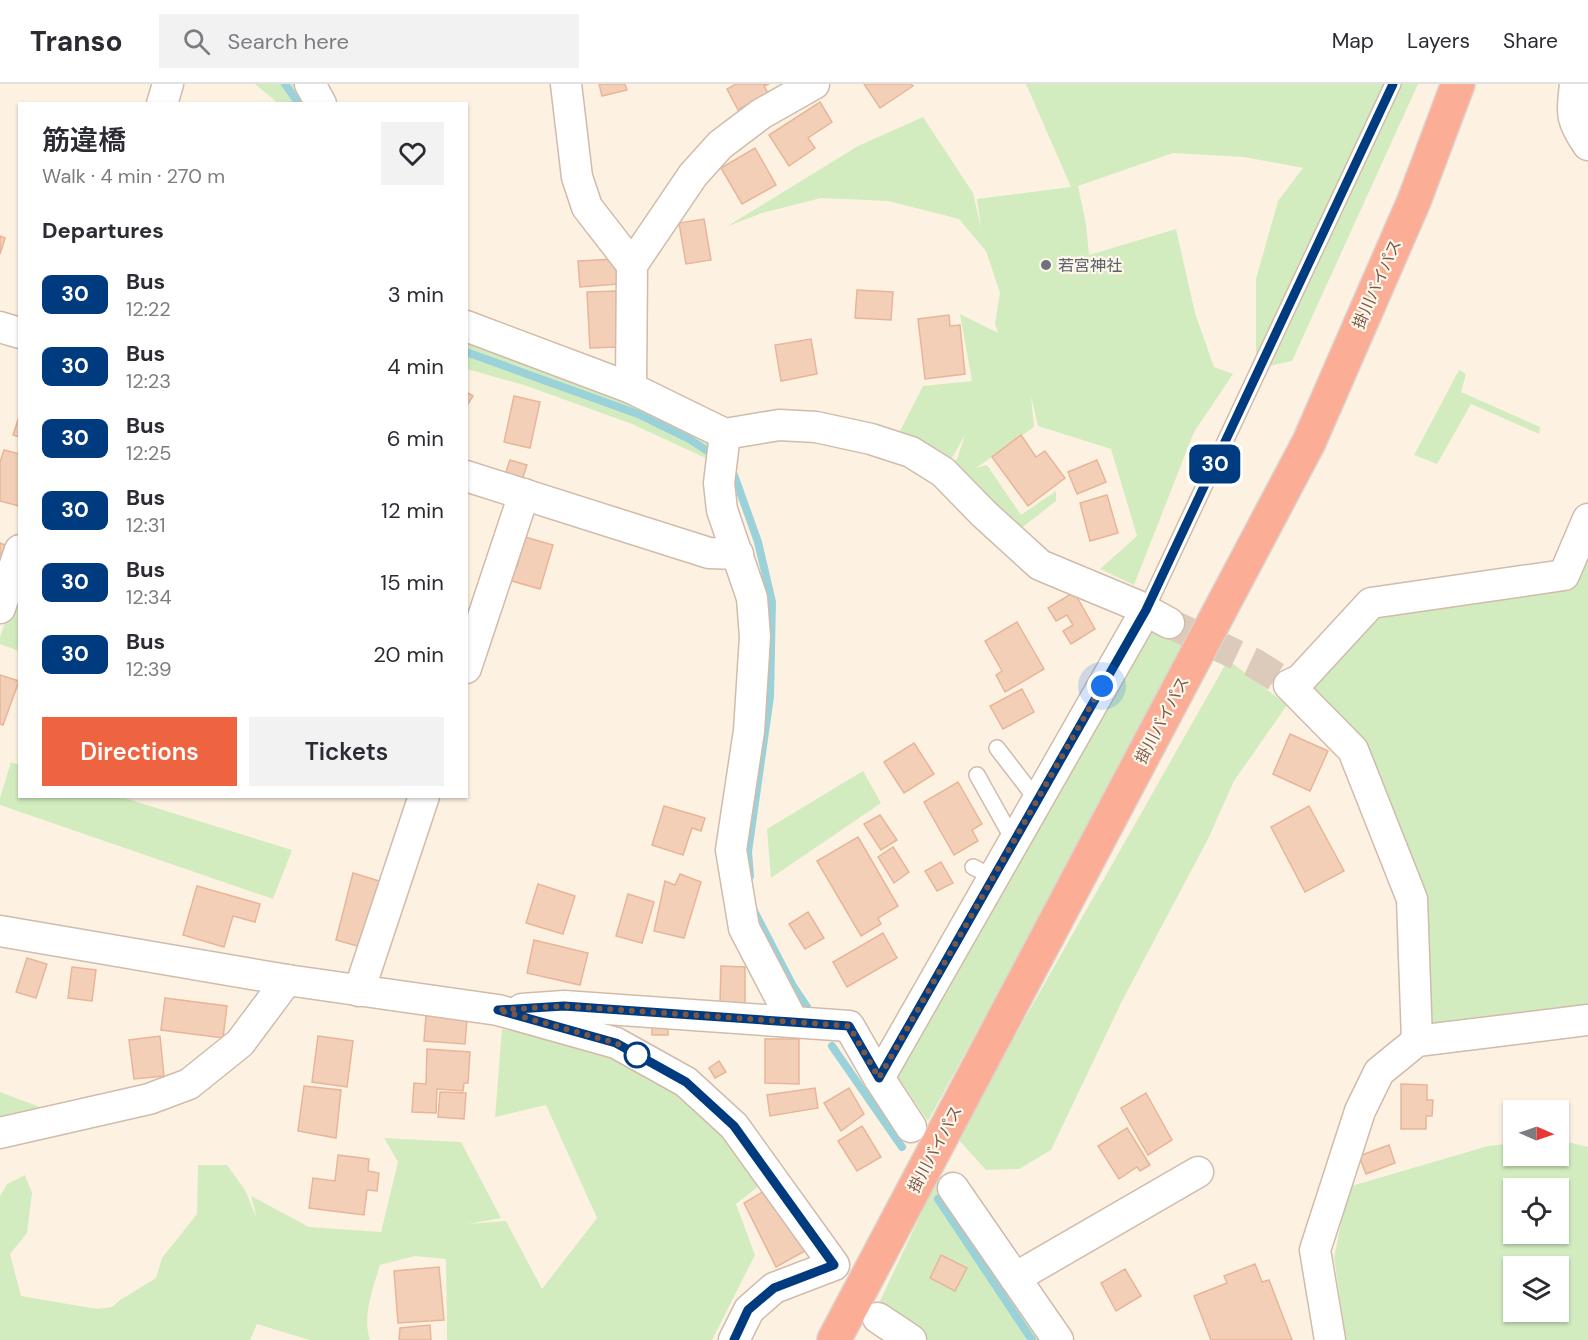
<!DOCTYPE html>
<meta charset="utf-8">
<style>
body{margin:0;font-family:"DM Sans","Noto Sans JP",sans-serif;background:#f2f2f3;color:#2b2b33;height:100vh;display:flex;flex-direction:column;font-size:22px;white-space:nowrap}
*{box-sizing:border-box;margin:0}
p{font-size:20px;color:#7c7c81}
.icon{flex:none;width:33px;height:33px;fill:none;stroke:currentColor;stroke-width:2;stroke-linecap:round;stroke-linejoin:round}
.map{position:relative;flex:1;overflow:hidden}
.drawer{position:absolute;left:18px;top:18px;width:450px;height:696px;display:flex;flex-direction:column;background:#fff;border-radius:0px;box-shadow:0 2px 4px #0004}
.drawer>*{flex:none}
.badge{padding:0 12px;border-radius:9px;font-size:21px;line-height:39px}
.needle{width:39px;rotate:92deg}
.buttons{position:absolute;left:1503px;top:1016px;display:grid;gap:12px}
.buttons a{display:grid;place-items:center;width:66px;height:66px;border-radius:0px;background:#fff;box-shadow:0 2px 4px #0004;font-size:30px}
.you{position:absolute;width:30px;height:30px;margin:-15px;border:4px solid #fff;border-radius:50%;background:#1a73e8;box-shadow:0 0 0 9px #1a73e833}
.map>.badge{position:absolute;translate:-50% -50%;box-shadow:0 0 0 3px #fff}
h2{padding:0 24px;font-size:22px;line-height:54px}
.round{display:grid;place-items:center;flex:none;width:63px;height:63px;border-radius:0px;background:#f2f2f3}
.headline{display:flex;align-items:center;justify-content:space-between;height:102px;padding:0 24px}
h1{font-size:28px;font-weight:600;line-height:45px}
.cta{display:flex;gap:12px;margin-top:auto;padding:12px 24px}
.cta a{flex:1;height:69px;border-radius:0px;background:#ef6440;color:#fff;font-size:24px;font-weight:600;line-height:69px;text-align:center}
.cta a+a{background:#f2f2f3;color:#2b2b33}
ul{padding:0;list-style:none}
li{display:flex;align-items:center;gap:18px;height:72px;padding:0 24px}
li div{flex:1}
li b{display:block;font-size:22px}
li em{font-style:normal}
li .badge{min-width:66px;font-weight:700;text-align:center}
header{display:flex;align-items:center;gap:36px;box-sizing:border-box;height:84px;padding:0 30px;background:#fff;border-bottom:2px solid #e1e1e2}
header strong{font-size:28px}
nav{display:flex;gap:33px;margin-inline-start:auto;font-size:21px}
.search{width:420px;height:54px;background:#f2f2f3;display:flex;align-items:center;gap:15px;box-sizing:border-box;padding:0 21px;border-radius:0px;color:#7c7c81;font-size:22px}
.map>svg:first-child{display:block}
.green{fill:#d2ecc0;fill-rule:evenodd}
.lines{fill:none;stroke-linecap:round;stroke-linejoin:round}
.stream{stroke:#9bd2da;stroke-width:8}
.building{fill:#f4cfb8;stroke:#e8b598;stroke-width:1.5}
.street-tunnel{stroke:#dccbbb;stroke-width:30;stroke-dasharray:30 15;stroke-linecap:butt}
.lane-casing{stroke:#d1bbab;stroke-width:18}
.street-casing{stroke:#d1bbab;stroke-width:33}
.highway-casing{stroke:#dcd3cf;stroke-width:36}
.lane{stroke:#fff;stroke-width:15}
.street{stroke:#fff;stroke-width:30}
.highway{stroke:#fbae95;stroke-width:33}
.line-casing{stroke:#fff;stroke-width:14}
.line{stroke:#003b80;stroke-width:9}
.walk{stroke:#775747;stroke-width:6;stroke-dasharray:0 10.8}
.worship-dot{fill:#6b7280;stroke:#fff6ea;stroke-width:2}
.stop-dot{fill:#fff;stroke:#003b80;stroke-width:3}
.labels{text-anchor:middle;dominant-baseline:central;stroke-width:4.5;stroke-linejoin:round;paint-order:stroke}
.worship-label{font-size:16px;fill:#5b616d;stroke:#fff6ea;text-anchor:start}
.street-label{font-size:16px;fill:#775747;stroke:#fff6ea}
</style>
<header>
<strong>Transo</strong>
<div class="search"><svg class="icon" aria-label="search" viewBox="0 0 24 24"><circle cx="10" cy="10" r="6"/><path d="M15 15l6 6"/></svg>Search here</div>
<nav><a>Map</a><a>Layers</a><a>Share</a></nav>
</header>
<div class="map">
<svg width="1588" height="1256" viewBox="0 0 1588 1256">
<rect width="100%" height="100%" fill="#fdf2e2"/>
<g class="green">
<polygon points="255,0 308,0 319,19 278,19"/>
<polygon points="1026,0 1418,0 1292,277 1256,285 1256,195 1278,117 1303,84 1244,73 1173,69 1078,102 1086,140 1089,171 1176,145 1195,229 1214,283 1233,290 1194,348 1134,501 1100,485 1137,452 1111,365 1038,342 1031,312 1034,343 976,384 987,381 1021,431 1056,407 1056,417 1019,446 950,383 957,375 965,351 949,379 899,349 923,302 972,297 960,230 998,249 995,240 1000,209 986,167 959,135 888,117 821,114 762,129 726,143 858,62 923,33 973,109 981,144 977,115 1071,103"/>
<polygon points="466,249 720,348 714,378 632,340 527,302 467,285"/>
<polygon points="1459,286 1466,290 1461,308 1540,343 1539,350 1471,320 1437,380 1414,371"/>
<polygon points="1588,466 1588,920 1428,951 1427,809 1355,657 1306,599 1378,528 1575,497"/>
<polygon points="11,521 19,524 19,567 0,560 0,553"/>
<polygon points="1146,526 1192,554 928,1037 893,987"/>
<polygon points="1228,576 1287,621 1234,697 1208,755 1122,917 1051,1066 1019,1085 986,1086 957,1054"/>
<polygon points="11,678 19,681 20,712 121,713 292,766 273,815 0,721 0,714"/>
<polygon points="863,687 881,719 771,794 767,745"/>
<path d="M502 945 614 966 727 1044 764 1098 736 1120 755 1171 712 1256H447L446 1175 415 1172 380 1181C373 1204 362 1232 370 1256H309L257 1240 250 1256H0V1112L7 1100 25 1091 32 1109 27 1149 10 1170 21 1212 97 1225 112 1223 120 1216 156 1194 162 1174 197 1130 198 1081H227L245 1106 257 1135 251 1112 309 1143 381 1148 398 1078 384 1054 461 1058 501 1134 468 1140 506 1137 542 1205 597 1134 546 1021 495 1033Z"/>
<polygon points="0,1008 56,1029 0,1041"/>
<path d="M1559 1056 1588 1063V1256H1346L1334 1174 1348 1103 1488 1062 1513 1059 1514 1071H1558ZM1514 1104H1558V1149H1514ZM1514 1182H1558V1227H1514Z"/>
<polygon points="936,1098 1044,1256 928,1256 880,1217"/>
</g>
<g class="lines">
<g class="stream">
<polyline points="285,0 299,20"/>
<polyline points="466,268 638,330 689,355 706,366"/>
<polyline points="733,388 758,458 772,518 770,613 748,768 750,792"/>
<polyline points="753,825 793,902 807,923"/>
<polyline points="832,962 902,1063"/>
<polyline points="938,1115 1032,1256"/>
</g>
</g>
<g class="building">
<polygon points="599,0 625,0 627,6 602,12"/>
<polygon points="736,0 769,0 764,2 768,9 738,26 727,5"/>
<polygon points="864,0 911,0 913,2 880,24"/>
<polygon points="820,18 832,38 808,54 815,64 789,82 769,51"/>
<polygon points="755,64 776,101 742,120 721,84"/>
<polygon points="704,135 711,176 686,180 679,139"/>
<polygon points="0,152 5,154 0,170"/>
<polygon points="617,175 618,200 580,203 578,177"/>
<polygon points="857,206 893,208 891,236 855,234"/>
<polygon points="616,207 619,263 590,264 587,208"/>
<polygon points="949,231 950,242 960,241 965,290 925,295 918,235"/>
<polygon points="811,255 817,290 781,297 775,261"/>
<polygon points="466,308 473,312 466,323"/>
<polygon points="514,312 540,318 530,364 504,358"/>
<polygon points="20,330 20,353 13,351"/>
<polygon points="1021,351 1036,373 1045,367 1065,394 1028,422 992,373"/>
<polygon points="4,366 20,370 19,422 0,417 0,378"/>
<polygon points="510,376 527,381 521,399 504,394"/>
<polygon points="1097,376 1106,398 1077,410 1068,388"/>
<polygon points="1107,411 1118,449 1090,457 1080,419"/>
<polygon points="525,453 553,461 540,505 505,495 509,480 517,483"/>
<polygon points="0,459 5,461 0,476"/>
<polygon points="1074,508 1095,545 1071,560 1063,547 1073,541 1067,531 1056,537 1048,524"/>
<polygon points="1017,538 1044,585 1005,608 996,591 1002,587 985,557"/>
<polygon points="0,591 19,597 3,641 0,640"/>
<polygon points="1022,605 1034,628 1003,645 990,622"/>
<polygon points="1290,650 1328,667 1310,707 1273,690"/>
<polygon points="914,659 934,690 904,709 884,678"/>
<polygon points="958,698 982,740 972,746 978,757 954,771 924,718"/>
<polygon points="664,722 705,734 701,747 692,744 683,771 652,761"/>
<polygon points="1309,722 1344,787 1305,808 1271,743"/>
<polygon points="880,731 897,756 881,766 864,740"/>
<polygon points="858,753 898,822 878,834 881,840 861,852 817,777"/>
<polygon points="893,763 909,788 894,799 878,773"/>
<polygon points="941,778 953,799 937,807 925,787"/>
<polygon points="353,789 389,800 368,865 336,856"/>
<polygon points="680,790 701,798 684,854 654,847 665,797 675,801"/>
<polygon points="538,800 575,812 563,850 526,839"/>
<polygon points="197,802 260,820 255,838 233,832 224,863 183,851"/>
<polygon points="628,810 654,818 642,859 616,852"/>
<polygon points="808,828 824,854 805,865 789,840"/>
<polygon points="883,849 897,874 847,903 833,878"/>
<polygon points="534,856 588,869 580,901 527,889"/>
<polygon points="27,874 47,880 36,914 16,908"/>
<polygon points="721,882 745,883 745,920 720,919"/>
<polygon points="72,883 96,886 92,917 68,914"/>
<polygon points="165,914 227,922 223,954 161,946"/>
<polygon points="426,931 467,935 465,960 424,957"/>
<rect x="652" y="941" width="16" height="10"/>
<polygon points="160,952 164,992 134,995 129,956"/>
<polygon points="318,952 353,957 347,1003 312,998"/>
<polygon points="765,955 799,955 799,1000 765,999"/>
<polygon points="427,965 470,968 468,999 464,999 463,1007 437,1005 436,1029 412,1028 414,999 426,1000"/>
<polygon points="719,977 726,988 715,994 709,984"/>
<polygon points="1401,1000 1427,1001 1427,1016 1433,1016 1432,1032 1426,1032 1426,1045 1401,1045"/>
<polygon points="304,1002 341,1006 336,1054 298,1047"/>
<polygon points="815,1004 818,1024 770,1032 767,1011"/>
<polygon points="849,1004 864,1030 841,1047 824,1019"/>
<polygon points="440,1008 466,1009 464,1035 438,1033"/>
<polygon points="1146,1009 1172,1056 1148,1071 1121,1024"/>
<polygon points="862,1042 881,1073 857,1087 838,1057"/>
<polygon points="1127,1044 1150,1081 1140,1087 1137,1083 1119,1095 1098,1062"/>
<polygon points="1389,1061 1395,1079 1366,1090 1359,1072"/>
<polygon points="338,1071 369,1075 368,1087 379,1089 377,1107 367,1106 364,1131 309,1124 313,1094 335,1097"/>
<polygon points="769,1104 805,1167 776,1183 744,1119"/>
<polygon points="941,1171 967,1184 955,1207 930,1194"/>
<polygon points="1255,1180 1262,1198 1269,1196 1292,1256 1211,1256 1194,1212 1227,1199 1224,1192"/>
<polygon points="439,1183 444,1236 398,1239 394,1187"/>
<polygon points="1125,1185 1141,1212 1116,1227 1101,1199"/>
<polygon points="430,1241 431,1256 399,1256 400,1244"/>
</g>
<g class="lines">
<polyline class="street-tunnel" points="1169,539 1254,579 1289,601"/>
<defs>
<g id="lane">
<polyline points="1146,526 1393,0"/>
<polyline points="997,664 1037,716"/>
<polyline points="977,691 1014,757"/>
<polyline points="973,783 993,793"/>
</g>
<g id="street">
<polyline points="310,0 321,20"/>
<polyline points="566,0 577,93 587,123 632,181"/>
<path d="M1575 0C1572 30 1570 35 1588 61"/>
<polyline points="162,20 168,0"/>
<polyline points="466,242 631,304 725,350 779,341 816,343 871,355 911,368 943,388 984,430 1040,481 1136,521 1169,539"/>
<polyline points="0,243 20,249"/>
<polyline points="631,304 632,181 693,91 720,61 761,30 814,0"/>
<polyline points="725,350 719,399 722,426 752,514 755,553 749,647 731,766 744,844 793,938"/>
<polyline points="466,392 709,469 738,470"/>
<polyline points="0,524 20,466"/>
<polyline points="466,584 524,410"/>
<polyline points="0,847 287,896 498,926 616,959 686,998 734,1042 834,1181 774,1204 749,1226 734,1256"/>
<polyline points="359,907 424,712"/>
<polyline points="522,925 564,922 849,942 879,994 911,1043"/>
<polyline points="1417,957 1412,815 1353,666 1289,601 1300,596 1371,519 1564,491 1588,435"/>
<polyline points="879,994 1146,526"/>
<polyline points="0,1049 149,1015 189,1000 240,959 287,896"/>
<polyline points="953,1104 1058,1256"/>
<polyline points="1015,1194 1198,1088"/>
<polyline points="878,1234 911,1256"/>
<polyline points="1330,1256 1315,1166 1360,1027 1379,988 1417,957 1588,936"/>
</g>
<polyline id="highway" points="834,1256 1309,358 1414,117 1458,0"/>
</defs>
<use href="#lane" class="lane-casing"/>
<use href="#street" class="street-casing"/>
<use href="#highway" class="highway-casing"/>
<use href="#lane" class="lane"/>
<use href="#street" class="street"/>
<use href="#highway" class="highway"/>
</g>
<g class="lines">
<defs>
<polyline id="line" points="734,1256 748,1226 774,1204 834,1181 734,1042 686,998 616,959 498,926 564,922 849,942 879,994 1146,526 1393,0"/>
</defs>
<use href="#line" class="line-casing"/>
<use href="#line" class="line"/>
<polyline class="walk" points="637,971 616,959 498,926 564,922 849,942 879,994 1102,602"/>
</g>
<circle class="worship-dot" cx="1046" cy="181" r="6"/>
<circle class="stop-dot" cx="637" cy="971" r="12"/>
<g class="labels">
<g class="worship-label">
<text x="1058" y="181">若宮神社</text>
</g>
<g class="street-label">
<text transform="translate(1377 200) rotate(-66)">掛川バイパス</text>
<text transform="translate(1162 636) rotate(-62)">掛川バイパス</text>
<text transform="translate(935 1065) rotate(-62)">掛川バイパス</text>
</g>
</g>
</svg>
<div class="buttons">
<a><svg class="needle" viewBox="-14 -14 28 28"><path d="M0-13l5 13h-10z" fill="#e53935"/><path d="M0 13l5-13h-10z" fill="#7c7c81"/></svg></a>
<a><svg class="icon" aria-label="locate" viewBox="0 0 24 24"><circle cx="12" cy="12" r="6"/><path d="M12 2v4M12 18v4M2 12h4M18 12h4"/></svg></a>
<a><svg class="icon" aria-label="layers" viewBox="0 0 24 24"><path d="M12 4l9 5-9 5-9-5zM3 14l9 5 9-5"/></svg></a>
</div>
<div class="you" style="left:1102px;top:602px"></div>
<b class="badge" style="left:1215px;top:380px;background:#003b80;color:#fff">30</b>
<section class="drawer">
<div class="headline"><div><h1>筋違橋</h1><p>Walk · 4 min · 270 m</p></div><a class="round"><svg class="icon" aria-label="heart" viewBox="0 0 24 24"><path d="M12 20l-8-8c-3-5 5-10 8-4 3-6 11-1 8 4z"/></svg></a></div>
<h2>Departures</h2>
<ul>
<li><span class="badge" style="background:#003b80;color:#fff">30</span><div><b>Bus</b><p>12:22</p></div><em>3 min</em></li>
<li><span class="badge" style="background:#003b80;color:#fff">30</span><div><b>Bus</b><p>12:23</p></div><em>4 min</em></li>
<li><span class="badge" style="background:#003b80;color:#fff">30</span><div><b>Bus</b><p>12:25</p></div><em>6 min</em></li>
<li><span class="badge" style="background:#003b80;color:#fff">30</span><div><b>Bus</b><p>12:31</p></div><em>12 min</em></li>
<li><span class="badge" style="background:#003b80;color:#fff">30</span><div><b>Bus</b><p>12:34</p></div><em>15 min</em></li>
<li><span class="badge" style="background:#003b80;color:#fff">30</span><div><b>Bus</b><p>12:39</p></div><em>20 min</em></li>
</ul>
<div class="cta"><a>Directions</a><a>Tickets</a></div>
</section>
</div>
